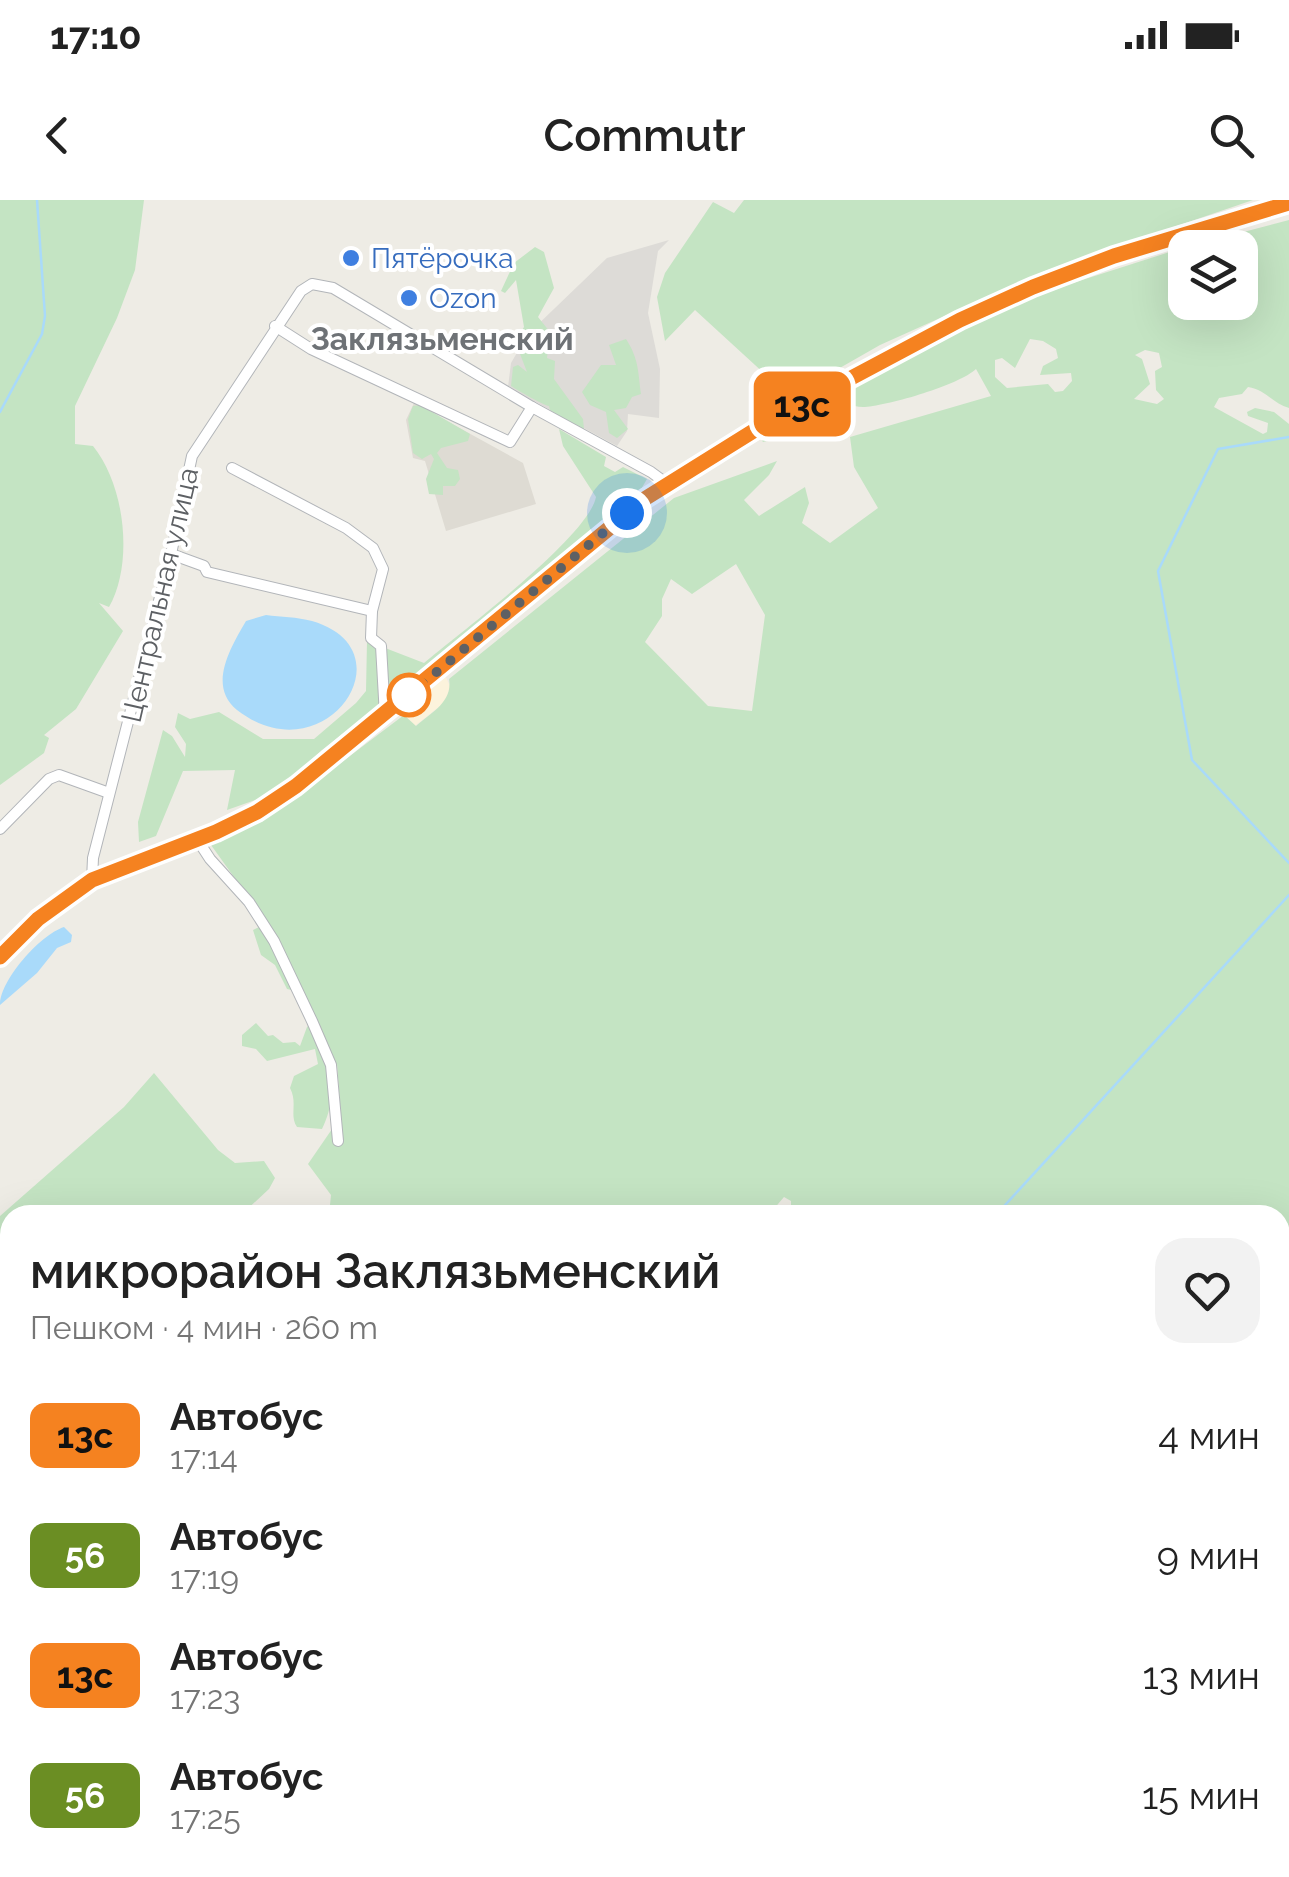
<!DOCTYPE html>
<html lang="ru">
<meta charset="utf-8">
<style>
body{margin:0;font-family:Raleway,sans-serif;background:#f2f2f2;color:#222;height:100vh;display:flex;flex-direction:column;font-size:38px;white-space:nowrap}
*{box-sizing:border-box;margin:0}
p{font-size:32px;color:#767676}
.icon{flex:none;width:55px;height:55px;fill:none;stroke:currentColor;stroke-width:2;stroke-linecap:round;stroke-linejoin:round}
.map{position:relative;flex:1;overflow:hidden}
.sheet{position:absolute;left:0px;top:1005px;width:1290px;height:672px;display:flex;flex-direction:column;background:#fff;border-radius:30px 30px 0 0;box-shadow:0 10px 40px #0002}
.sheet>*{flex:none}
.badge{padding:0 20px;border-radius:15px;font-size:35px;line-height:65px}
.controls{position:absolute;left:1168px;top:30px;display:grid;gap:20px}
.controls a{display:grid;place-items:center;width:90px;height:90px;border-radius:20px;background:#fff;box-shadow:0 10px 40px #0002;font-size:50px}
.you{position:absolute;width:50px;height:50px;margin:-25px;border:8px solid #fff;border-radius:50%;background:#1a73e8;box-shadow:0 0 0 15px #1a73e833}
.map>.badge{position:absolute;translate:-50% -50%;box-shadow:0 0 0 5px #fff}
.round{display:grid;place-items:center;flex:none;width:105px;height:105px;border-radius:30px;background:#f2f2f2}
.headline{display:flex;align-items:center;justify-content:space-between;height:170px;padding:0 30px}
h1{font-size:48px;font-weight:600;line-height:75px}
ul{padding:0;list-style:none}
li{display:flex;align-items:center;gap:30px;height:120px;padding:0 30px}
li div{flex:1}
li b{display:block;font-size:38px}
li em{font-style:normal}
li .badge{min-width:110px;font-weight:700;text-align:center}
.status{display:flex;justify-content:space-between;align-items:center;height:70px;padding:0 50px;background:#fff;direction:ltr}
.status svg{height:28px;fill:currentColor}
header{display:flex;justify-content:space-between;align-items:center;height:130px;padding:0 30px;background:#fff;font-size:45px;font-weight:600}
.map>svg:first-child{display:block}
.commercial{fill:#fcf3dc}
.industrial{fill:#dddbd7}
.education{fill:#dedbd3}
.green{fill:#c4e4c3;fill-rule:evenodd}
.water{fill:#a9dafa}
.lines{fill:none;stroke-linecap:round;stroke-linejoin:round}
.stream{stroke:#a9dafa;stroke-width:2.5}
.minor-casing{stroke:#b2b5b9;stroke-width:12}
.minor{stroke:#fff;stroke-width:10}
.line-casing{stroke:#fff;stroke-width:22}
.line{stroke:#f58220;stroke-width:15}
.walk{stroke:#5d6064;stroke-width:10;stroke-dasharray:0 18}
.shop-dot{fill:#3f7fe0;stroke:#fff;stroke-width:4}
.stop-dot{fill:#fff;stroke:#f58220;stroke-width:5}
.labels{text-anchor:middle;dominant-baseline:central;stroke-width:8;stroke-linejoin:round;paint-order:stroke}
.shop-label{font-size:28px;fill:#366cbe;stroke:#fff;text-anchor:start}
.street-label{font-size:28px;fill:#5d6064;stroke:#fff}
.quarter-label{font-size:32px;font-weight:bold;fill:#6e7276;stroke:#fff}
</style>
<div class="status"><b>17:10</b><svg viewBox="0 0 49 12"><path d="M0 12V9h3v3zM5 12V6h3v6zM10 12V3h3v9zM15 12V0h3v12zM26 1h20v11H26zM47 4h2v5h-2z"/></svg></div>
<header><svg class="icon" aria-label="back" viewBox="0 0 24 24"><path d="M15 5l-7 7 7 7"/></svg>Commutr<svg class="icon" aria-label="search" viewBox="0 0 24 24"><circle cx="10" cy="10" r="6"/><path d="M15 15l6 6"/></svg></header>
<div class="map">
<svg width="1289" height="1677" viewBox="0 0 1289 1677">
<rect width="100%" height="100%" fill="#eeece5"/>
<polygon class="commercial" points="444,473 451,488 445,502 415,526 400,510"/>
<polygon class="industrial" points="669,40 658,51 648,113 660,169 659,218 628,214 627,231 617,246 508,187 511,163 528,134 607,58"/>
<polygon class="education" points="414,203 523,263 536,304 446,331 425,261 413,258 406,220"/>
<g class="green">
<path d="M0 0H144L135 70 117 118 75 206V244L93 246C125 285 134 363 109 407L99 403 123 431 76 509 44 535 49 538 44 553 0 585Z"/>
<polygon points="744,0 1253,0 1045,71 880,145 775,205 766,197 766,175 695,110 665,141 657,97 665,73 713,2 734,13"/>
<path d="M1289 20V208C1272 203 1265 189 1248 187L1242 194 1219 198 1214 207 1263 234 1267 232 1268 223 1248 216 1247 212 1255 208 1274 212 1289 224V1109L1280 1115V1015H786L791 1010V1001L784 997 772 1011 758 1015H329L331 995 308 964 341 916 337 864 327 876C335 894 330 912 322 929L297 927C289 915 298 903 290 888L294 876 318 864 315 849 267 861 256 849 242 846V835L256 823 268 836 273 835 283 843 295 842 300 846 307 827 317 819 304 793 287 789 275 765 261 755 253 730 267 723 211 645 285 605 404 515 416 526C431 513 453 502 449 479L674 298 777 261 769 275 744 300 759 316 805 287 809 303 802 323 830 343 878 308 854 267 850 237 991 196 976 169C959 185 890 205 865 207 854 208 839 200 828 196L1029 97 1179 49ZM1185 48H1240V102H1185ZM1030 139 1043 141 1056 149 1058 158 1043 166 1040 175 1071 173 1072 181 1063 191 1055 192 1048 184 1007 188 995 177V160L1002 158 1015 168ZM1145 150 1159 153 1162 167 1155 171 1156 190 1164 199 1157 204 1134 199 1150 184 1142 159 1135 155ZM736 364 765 415 752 511 708 506 645 442 662 416V399L671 379 692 394Z"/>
<path d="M535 47 544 52 554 88 538 117 550 132 547 158 555 161 554 179 583 219 584 229 579 230 550 210 549 206C543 205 517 190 511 186L513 167 518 165 527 172 515 141 524 127 516 80 505 93 501 91 514 63Z"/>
<path d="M626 139C639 159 638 172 641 194L632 197 626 208 614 210 628 229 617 238 609 233 606 212 590 205 582 192 601 165H616L609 145Z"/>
<polygon points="420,205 470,234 468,241 441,248 437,253 447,268 458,270 460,279 455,286 443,286 443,295 429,294 426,279 434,259 431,254 422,259 413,253 408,219 413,206"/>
<polygon points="813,213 828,215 832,222 763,242 761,239 782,223"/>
<path d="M559 229 606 257 604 266 615 272 623 267 647 279 636 298 455 447 322 550 275 593 227 610 235 570 183 571 156 636 139 642 138 622 163 530 172 536 185 557 186 544 175 527 178 513 190 519 219 512 263 539H314L356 503 366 491 367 441 424 463C461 432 588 337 596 297L563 246Z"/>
<polygon points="154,873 218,950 235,963 264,961 275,978 269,989 241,1015 10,1015 10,1111 0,1108 0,1016 124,907"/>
<polygon points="0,1125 10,1127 10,1668 366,1668 352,1677 0,1677"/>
<polygon points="1289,1142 1289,1261 1280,1259 1280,1148"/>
<polygon points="1289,1428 1289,1677 442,1677 457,1668 1280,1668 1280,1447 1282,1435"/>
</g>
<g class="water">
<path d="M266 415C281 417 297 417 312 421 412 450 325 578 237 510 207 486 231 447 246 421Z"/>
<path d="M64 727 72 735 71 742 57 748 37 773 0 805C0 780 40 735 64 727Z"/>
<polygon points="29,1668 161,1668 162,1677 24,1677"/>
</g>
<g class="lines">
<g class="stream">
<polyline points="0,212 42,134 45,116 37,0"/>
<polyline points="1289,237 1218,249 1158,371 1192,560 1289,663"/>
<polyline points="996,1015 1289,695"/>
<polyline points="363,1677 386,1672"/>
</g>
<defs>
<g id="minor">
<polyline points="275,126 311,149 510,242 532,207"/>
<polyline points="232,268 346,328 373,348 383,369 372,411 371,438 381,446 385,516"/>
<polyline points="171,354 204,366 207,372 372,411"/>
<polyline points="0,629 49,579 59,575 109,593"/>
<polyline points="197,639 210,659 249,702 274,741 312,821 331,865 338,941"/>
<polyline points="92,680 93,658 171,354 192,256 301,91 312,84 333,88 532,207 651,272 666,283"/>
<polyline points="0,757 38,719 92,680 216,632 257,612 296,586 645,299 763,225 959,120 1033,87 1114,55 1289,3"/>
</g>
</defs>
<use href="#minor" class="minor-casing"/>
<use href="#minor" class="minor"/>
</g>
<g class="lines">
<defs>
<polyline id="line" points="0,757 38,719 92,680 216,632 257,612 296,586 646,298 763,225 960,120 1033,87 1114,56 1289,3"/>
</defs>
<use href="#line" class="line-casing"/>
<use href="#line" class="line"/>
<polyline class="walk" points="409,495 627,313"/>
</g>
<g class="shop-dot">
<circle cx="351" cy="58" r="10"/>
<circle cx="409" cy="98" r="10"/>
</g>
<circle class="stop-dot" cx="409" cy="495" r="20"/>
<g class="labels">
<g class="shop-label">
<text x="371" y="58">Пятёрочка</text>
<text x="429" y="98">Ozon</text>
</g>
<g class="street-label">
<text transform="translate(160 395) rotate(-77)">Центральная улица</text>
</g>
<g class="quarter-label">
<text x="442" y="138">Заклязьменский</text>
</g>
</g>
</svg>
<div class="controls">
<a><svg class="icon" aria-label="layers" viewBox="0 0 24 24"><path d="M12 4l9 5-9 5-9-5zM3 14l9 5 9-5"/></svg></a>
</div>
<div class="you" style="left:627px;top:313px"></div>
<b class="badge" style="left:802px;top:204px;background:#f58220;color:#111">13с</b>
<section class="sheet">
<div class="headline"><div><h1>микрорайон Заклязьменский</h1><p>Пешком · 4 мин · 260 m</p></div><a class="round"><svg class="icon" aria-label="heart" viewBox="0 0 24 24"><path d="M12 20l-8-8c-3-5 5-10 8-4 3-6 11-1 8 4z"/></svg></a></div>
<ul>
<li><span class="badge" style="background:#f58220;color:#111">13с</span><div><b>Автобус</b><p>17:14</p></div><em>4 мин</em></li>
<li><span class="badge" style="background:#6b8e23;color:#fff">56</span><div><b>Автобус</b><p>17:19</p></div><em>9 мин</em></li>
<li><span class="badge" style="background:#f58220;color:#111">13с</span><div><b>Автобус</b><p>17:23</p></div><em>13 мин</em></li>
<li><span class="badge" style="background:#6b8e23;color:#fff">56</span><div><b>Автобус</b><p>17:25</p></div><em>15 мин</em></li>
</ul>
</section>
</div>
